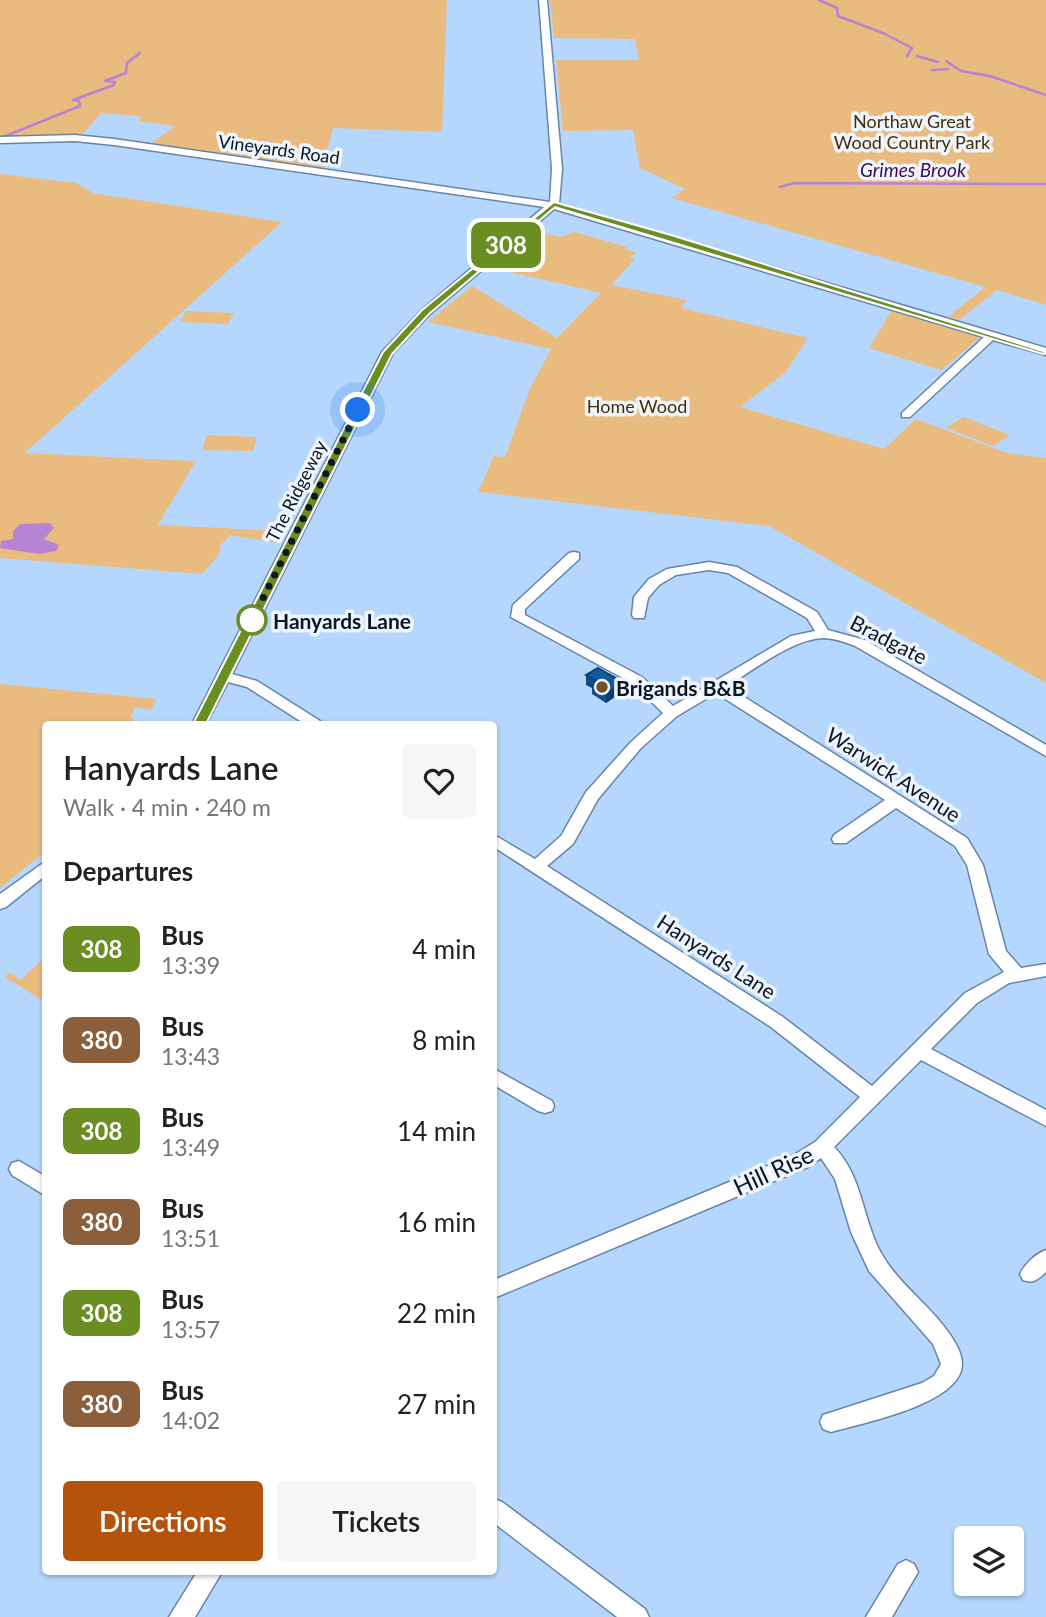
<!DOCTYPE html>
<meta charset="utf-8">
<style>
body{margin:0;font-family:Lato,sans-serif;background:#f6f6f6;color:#222;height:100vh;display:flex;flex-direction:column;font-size:26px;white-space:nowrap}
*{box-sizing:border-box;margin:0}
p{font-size:23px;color:#767676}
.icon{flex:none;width:38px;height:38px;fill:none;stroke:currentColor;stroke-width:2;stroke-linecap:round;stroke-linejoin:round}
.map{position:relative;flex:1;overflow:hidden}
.details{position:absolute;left:42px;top:721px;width:455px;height:854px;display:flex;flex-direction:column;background:#fff;border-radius:7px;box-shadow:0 2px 5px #0004}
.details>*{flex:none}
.badge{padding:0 14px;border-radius:10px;font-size:24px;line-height:46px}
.controls{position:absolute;left:954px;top:1526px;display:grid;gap:14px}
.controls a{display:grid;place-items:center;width:70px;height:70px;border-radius:7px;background:#fff;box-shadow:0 2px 5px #0004;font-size:35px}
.you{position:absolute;width:35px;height:35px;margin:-18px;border:5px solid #fff;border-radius:50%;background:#1a73e8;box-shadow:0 0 0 10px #1a73e833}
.map>.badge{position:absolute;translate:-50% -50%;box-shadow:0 0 0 4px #fff}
h2{padding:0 21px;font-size:26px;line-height:63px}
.round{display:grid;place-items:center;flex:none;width:74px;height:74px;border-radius:7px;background:#f6f6f6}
.headline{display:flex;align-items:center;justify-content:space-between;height:119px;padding:0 21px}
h1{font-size:33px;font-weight:600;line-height:52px}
.primary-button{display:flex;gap:14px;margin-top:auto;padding:14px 21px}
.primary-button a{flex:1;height:80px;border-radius:7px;background:#b45309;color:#fff;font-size:28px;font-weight:600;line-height:80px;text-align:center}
.primary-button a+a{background:#f6f6f6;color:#222}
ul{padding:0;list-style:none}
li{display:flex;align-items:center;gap:21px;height:91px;padding:0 21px}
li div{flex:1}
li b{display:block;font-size:26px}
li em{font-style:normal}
li .badge{min-width:77px;font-weight:700;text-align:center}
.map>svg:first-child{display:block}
.green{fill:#eabb7f}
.water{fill:#b783d5}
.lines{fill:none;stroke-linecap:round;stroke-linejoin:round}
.stream{stroke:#b783d5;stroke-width:2.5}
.minor-casing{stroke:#6784a8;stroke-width:3}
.minor{fill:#fff;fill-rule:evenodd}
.wall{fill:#104d88}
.shaded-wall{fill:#0d3e6f}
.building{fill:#13599e;stroke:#0d3e6f;stroke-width:2}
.line{fill:#6b8e23;stroke:#fff;stroke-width:2}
.walk{stroke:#0b1724;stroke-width:7;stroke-dasharray:0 12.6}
.stop-dot{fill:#fff;stroke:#6b8e23;stroke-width:3.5}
.poi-dot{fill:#715227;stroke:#eef5fd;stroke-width:2.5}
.labels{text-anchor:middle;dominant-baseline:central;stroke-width:7;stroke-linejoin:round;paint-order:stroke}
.far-park-label{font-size:18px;fill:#462d05;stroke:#eef5fd}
.far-street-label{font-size:18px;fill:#0b1724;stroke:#eef5fd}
.far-water-label{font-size:19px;font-style:italic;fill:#400b56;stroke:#eef5fd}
.stop-label{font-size:21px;font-weight:bold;fill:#0b1724;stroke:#eef5fd;text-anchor:start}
.street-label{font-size:21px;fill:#0b1724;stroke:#eef5fd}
.poi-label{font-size:21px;font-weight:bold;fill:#0b1724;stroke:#eef5fd;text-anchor:start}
.near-street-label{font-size:24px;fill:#0b1724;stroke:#eef5fd}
</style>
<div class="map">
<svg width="1046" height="1617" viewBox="0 0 1046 1617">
<rect width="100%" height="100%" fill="#b6d7fd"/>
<g class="green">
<polygon points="0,0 447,0 442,132 333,128 323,168 149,145 175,126 138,121 141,116 101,113 81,136 0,137"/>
<polygon points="550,0 1046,0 1046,305 997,290 959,320 948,317 985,287 672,198 685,189 640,168 633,130 563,131 556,60 639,60 635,39 554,38"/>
<path d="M0 174 77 183 93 193 282 222 25 453 196 461 158 525 285 531 278 543 230 535 219 547 221 550C216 560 209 566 202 574L0 558Z"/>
<polygon points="535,231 560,237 575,232 627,247 625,249 637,253 630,257 635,259 611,285 687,300 681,308 808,338 785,373 740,407 884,449 916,419 1007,453 1046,458 1046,683 769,526 478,492 494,456 505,457 529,391 551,349 428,322 472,286 557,338 601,293 493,268"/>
<polygon points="893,308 982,336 941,370 869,348"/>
<polygon points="186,311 234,313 228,324 180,322"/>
<polygon points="963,417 1010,435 993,446 946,428"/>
<polygon points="207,435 257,437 253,451 202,450"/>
<polygon points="0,684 157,699 151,710 135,707 131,716 134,719 132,724 46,724 45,852 0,888"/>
<polygon points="45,957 45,1002 5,977 9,972 20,980"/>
</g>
<polygon class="water" points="50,523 54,528 44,539 59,545 56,551 39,554 0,548 1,541 13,539 13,531 20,524"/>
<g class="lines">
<g class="stream">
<polyline points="819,0 837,8 838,16 883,33 912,48 907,56"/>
<polyline points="917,56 938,62"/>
<polyline points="946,61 961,71 990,76 1046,95"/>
<polyline points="932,70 948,69"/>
<polyline points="3,137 80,106 79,101 73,100 114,85 115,82 105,81 126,73 127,63 140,53"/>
<polyline points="780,187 795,183 1046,184"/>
</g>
<defs>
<g id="minor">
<polygon points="539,0 547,0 562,169 559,204 996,333 1046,348 1046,355 993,340 910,417 902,417 902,413 984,337 554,209 430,314 393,353 232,674 257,681 320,721 322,724 305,724 247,687 228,682 206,724 192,724 382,352 422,310 544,207 114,145 75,141 0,143 0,137 75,135 114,139 550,202 552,169"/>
<path d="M574 552 579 553V559L525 609V615L642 677 673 706 791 636 815 631 807 618 728 573 709 570 676 575 659 585 648 598 644 618H634L632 615 634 597 649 579 667 569 709 562 737 567 817 612 828 630 865 640 1046 745V756L855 646C845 642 834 638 823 638 792 639 753 671 727 686L967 838 983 865 1006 951 1021 968 1046 964V976L1009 983 977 1003 931 1049 1046 1110V1126L921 1060 834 1147C864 1177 862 1223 884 1258 898 1281 920 1298 937 1318 947 1330 962 1348 962 1364 962 1404 862 1423 831 1432L823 1429 820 1422 823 1415 922 1383 934 1376 941 1364 933 1344 869 1271 851 1232 835 1179 821 1158 808 1167 494 1298V1280L794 1155 815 1142 860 1097 771 1027 494 847V835L535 859 561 836 586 792 631 742 663 713 632 683 511 617 513 605 569 553ZM716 693 885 800 834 835 832 839 834 843H846L896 808 955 846 967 865 989 954 1004 972 965 993 872 1086 783 1017 547 866 573 844 598 799 641 748 677 716Z"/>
<polygon points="46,861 46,875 6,907 0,909 0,894"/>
<polygon points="494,1069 552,1101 554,1106 552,1111 545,1113 538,1111 494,1085"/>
<polygon points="19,1161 46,1177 46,1196 12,1175 9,1169 12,1163"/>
<path d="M1046 1250V1272C1038 1279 1034 1284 1023 1280L1020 1274C1025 1264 1035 1254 1046 1250Z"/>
<polygon points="494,1499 502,1502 645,1609 649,1617 617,1617 494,1523"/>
<polygon points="906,1560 914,1564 918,1572 892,1617 866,1617 898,1564"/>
<polygon points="197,1572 222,1572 195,1617 169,1617"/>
</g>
</defs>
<use href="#minor" class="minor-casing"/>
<use href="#minor" class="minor"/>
</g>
<polygon class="wall" points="586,675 619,694 606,703 592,694 592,688 586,685"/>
<polygon class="shaded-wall" points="619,680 619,694 606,703 607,693 616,683"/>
<polygon class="building" points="598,668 619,680 616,683 620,685 607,693 593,685 598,682 586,675"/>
<polygon class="line" points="554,202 671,235 1046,352 1043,354 555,207 429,314 392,354 206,724 204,727 194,727 193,724 383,352 422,310"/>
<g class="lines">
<polyline class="walk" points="252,620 358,410"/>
</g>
<circle class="stop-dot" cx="252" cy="620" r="14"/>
<circle class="poi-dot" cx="602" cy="687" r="7"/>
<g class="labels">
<g class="far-park-label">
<text x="912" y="121">Northaw Great<tspan x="912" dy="21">Wood Country Park</tspan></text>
<text x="637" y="406">Home Wood</text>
</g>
<g class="far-street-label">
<text transform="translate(279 149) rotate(8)">Vineyards Road</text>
<text transform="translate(296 491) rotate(-63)">The Ridgeway</text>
</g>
<g class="far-water-label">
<text x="913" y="169">Grimes Brook</text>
</g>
<g class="stop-label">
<text x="273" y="620">Hanyards Lane</text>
</g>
<g class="street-label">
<text transform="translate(889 639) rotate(27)">Bradgate</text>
<text transform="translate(894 774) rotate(33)">Warwick Avenue</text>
<text transform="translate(717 956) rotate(33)">Hanyards Lane</text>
</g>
<g class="poi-label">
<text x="616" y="687">Brigands B&amp;B</text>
</g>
<g class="near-street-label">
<text transform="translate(773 1170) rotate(-25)">Hill Rise</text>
</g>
</g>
</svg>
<div class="controls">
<a><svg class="icon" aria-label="layers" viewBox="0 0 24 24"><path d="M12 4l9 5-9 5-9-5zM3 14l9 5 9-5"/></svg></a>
</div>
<div class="you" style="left:358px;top:410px"></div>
<b class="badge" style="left:506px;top:245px;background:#6b8e23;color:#fff">308</b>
<section class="details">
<div class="headline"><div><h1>Hanyards Lane</h1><p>Walk · 4 min · 240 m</p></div><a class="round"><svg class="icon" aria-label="heart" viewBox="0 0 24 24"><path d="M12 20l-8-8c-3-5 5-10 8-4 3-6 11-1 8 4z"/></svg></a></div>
<h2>Departures</h2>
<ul>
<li><span class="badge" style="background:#6b8e23;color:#fff">308</span><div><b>Bus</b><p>13:39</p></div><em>4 min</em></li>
<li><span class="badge" style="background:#8b5e3c;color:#fff">380</span><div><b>Bus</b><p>13:43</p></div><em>8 min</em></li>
<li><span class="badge" style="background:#6b8e23;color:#fff">308</span><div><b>Bus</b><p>13:49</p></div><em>14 min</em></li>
<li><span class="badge" style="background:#8b5e3c;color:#fff">380</span><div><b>Bus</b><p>13:51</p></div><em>16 min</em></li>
<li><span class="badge" style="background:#6b8e23;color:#fff">308</span><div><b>Bus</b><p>13:57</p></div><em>22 min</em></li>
<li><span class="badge" style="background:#8b5e3c;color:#fff">380</span><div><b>Bus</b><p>14:02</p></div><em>27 min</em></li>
</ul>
<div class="primary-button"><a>Directions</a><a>Tickets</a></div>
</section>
</div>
